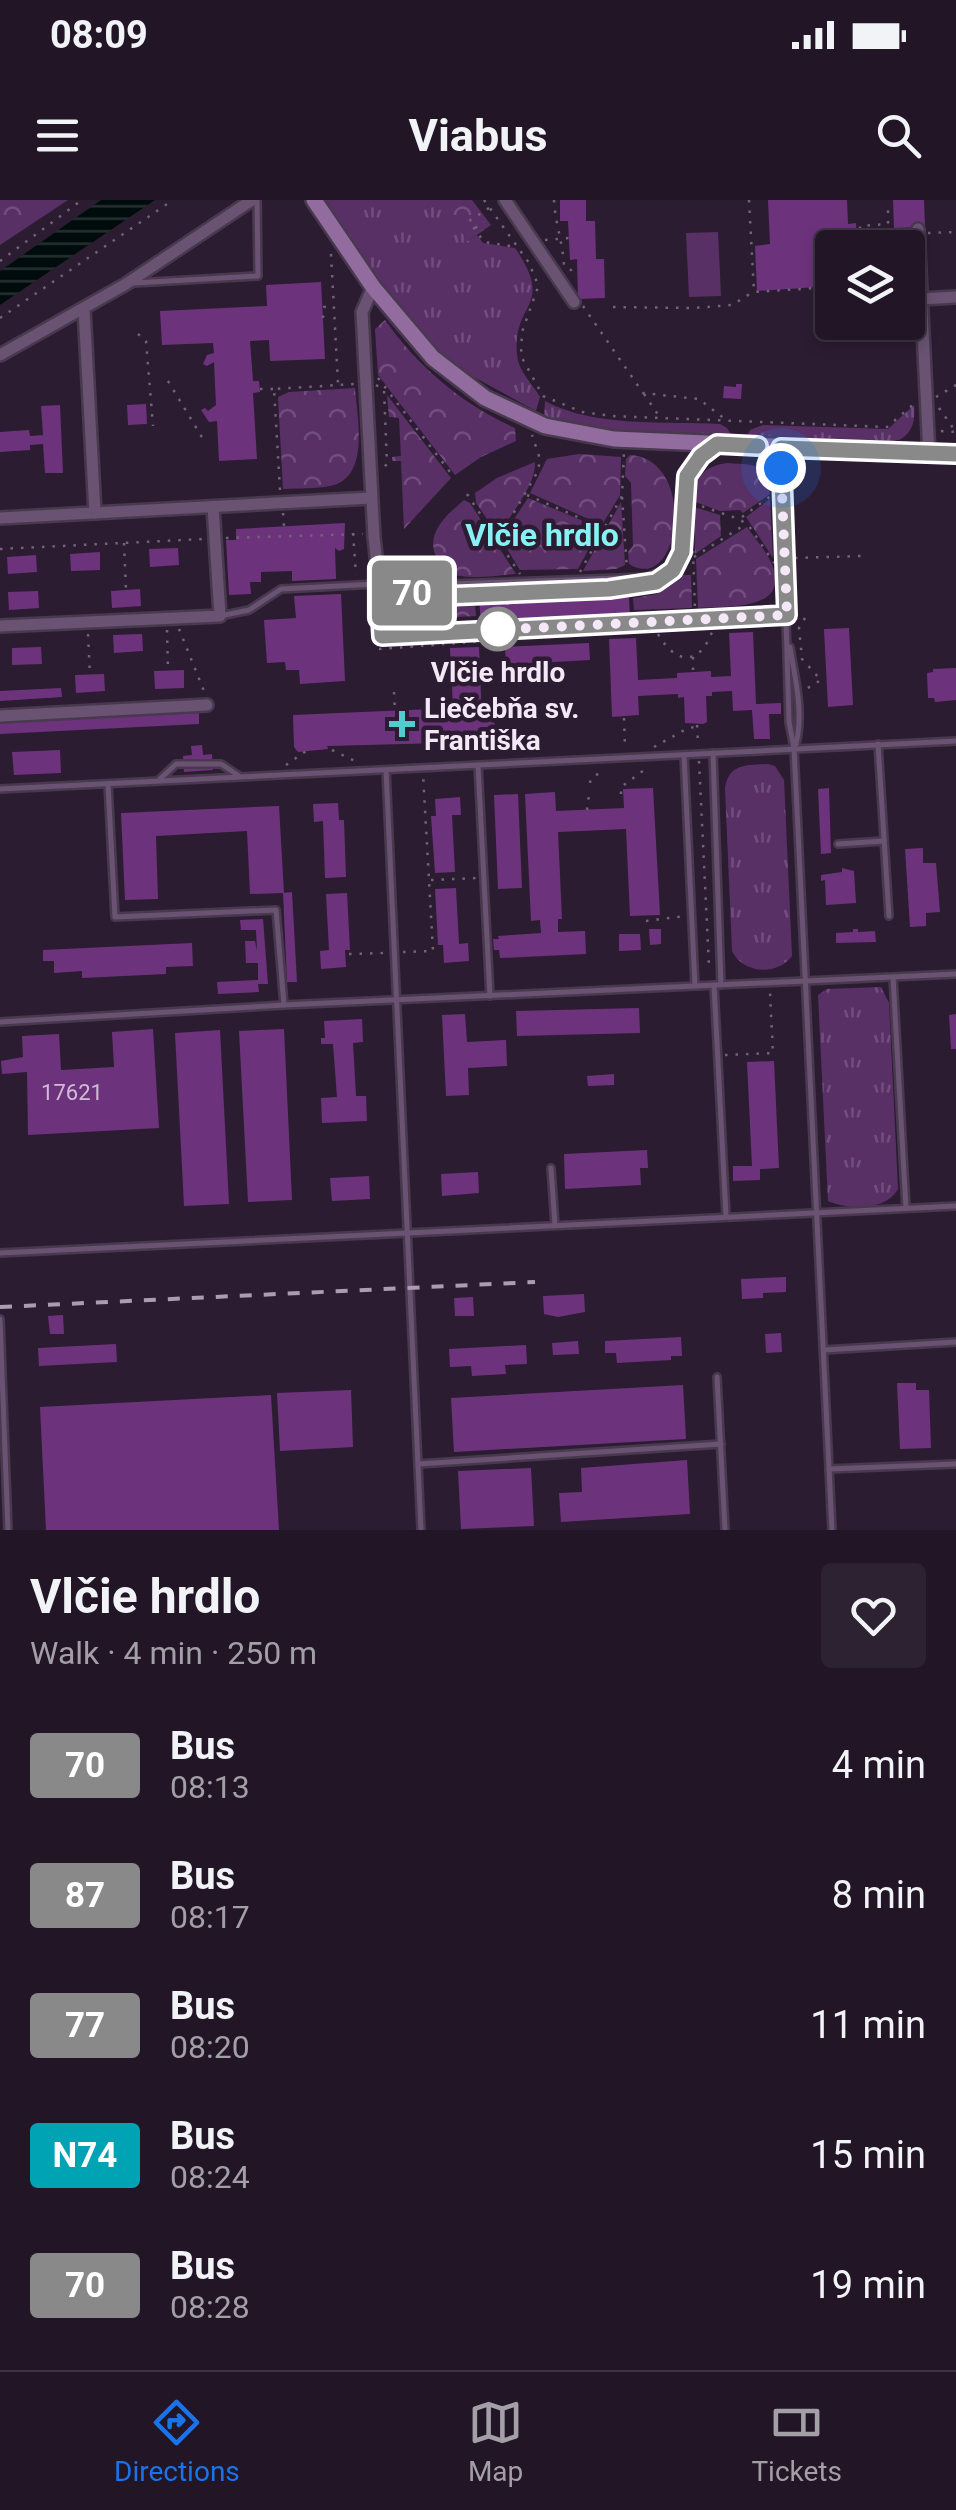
<!DOCTYPE html>
<meta charset="utf-8">
<style>
body{margin:0;font-family:Roboto,sans-serif;background:#2d2232;color:#f1f3f6;height:100vh;display:flex;flex-direction:column;font-size:38px;white-space:nowrap}
*{box-sizing:border-box;margin:0}
p{font-size:32px;color:#a29fa7}
.icon{flex:none;width:55px;height:55px;fill:none;stroke:currentColor;stroke-width:2;stroke-linecap:round;stroke-linejoin:round}
.map{position:relative;height:1330px;overflow:hidden}
.details{display:flex;flex-direction:column;background:#211526;flex:1}
.details>*{flex:none}
.badge{padding:0 20px;border-radius:8px;font-size:35px;line-height:65px}
.controls{position:absolute;left:815px;top:30px;display:grid;gap:20px}
.controls a{display:grid;place-items:center;width:110px;height:110px;border-radius:10px;background:#211526;box-shadow:0 5px 15px #0003,0 0 0 2px #3e3443;font-size:50px}
.you{position:absolute;width:50px;height:50px;margin:-25px;border:8px solid #fff;border-radius:50%;background:#1a73e8;box-shadow:0 0 0 15px #1a73e833}
.map>.badge{position:absolute;translate:-50% -50%;box-shadow:0 0 0 5px #fff}
.round{display:grid;place-items:center;flex:none;width:105px;height:105px;border-radius:10px;background:#2d2232}
.summary{display:flex;align-items:center;justify-content:space-between;height:170px;padding:0 30px}
h1{font-size:48px;font-weight:700;line-height:75px}
ul{padding:0;list-style:none}
li{display:flex;align-items:center;gap:30px;height:130px;padding:0 30px}
li div{flex:1}
li b{display:block;font-size:38px}
li em{font-style:normal}
li .badge{min-width:110px;font-weight:700;text-align:center}
.status{display:flex;justify-content:space-between;align-items:center;height:70px;padding:0 50px;background:#211526;direction:ltr}
.status svg{height:28px;fill:currentColor}
header{display:flex;justify-content:space-between;align-items:center;height:130px;padding:0 30px;background:#211526;font-size:45px;font-weight:700}
.tabs{display:flex;justify-content:space-around;align-items:center;height:140px;border-top:2px solid #3e3443;background:#211526;font-size:28px;color:#a29fa7}
.tabs a{display:grid;justify-items:center;gap:5px}
.tabs .active{color:#1a73e8}
.map>svg:first-child{display:block}
.grass{fill:url(#grass-tufts)}
.forest{fill:url(#forest-crowns)}
.pitch{fill:#593066}
.water{fill:url(#water-rules)}
.building{fill:#6c337c}
.lines{fill:none;stroke-linecap:round;stroke-linejoin:round}
.lane-casing{stroke:#48394e;stroke-width:10}
.street-casing{stroke:#48394e;stroke-width:16}
.secondary-casing{stroke:#48394e;stroke-width:20}
.path{stroke:#726377;stroke-width:2.5;stroke-dasharray:2.5 8;stroke-linecap:butt}
.lane{stroke:#6a5272;stroke-width:5}
.street{stroke:#6a5272;stroke-width:11}
.secondary{stroke:#936c9f;stroke-width:15}
.rail{stroke:#ab9daf;stroke-width:4;stroke-dasharray:12 12;stroke-linecap:butt}
.line-casing{stroke:#fff;stroke-width:22}
.line{stroke:#898989;stroke-width:15}
.walk{stroke:#f4e8f7;stroke-width:10;stroke-dasharray:0 18}
.stop-dot{fill:#fff;stroke:#898989;stroke-width:5}
.poi-dot{fill:#52cdcf;stroke:#2c1c32;stroke-width:4}
.labels{text-anchor:middle;dominant-baseline:central;stroke-width:9;stroke-linejoin:round;paint-order:stroke}
.number-label{font-size:22px;fill:#d2bbd8}
.stop-label{font-size:28px;font-weight:bold;fill:#f4e8f7;stroke:#2c1c32}
.poi-label{font-size:28px;font-weight:bold;fill:#f4e8f7;stroke:#2c1c32;text-anchor:start}
.quarter-label{font-size:32px;font-weight:bold;fill:#86f2f4;stroke:#2c1c32}
</style>
<div class="status"><b>08:09</b><svg viewBox="0 0 49 12"><path d="M0 12V9h3v3zM5 12V6h3v6zM10 12V3h3v9zM15 12V0h3v12zM26 1h20v11H26zM47 4h2v5h-2z"/></svg></div>
<header><svg class="icon" aria-label="menu" viewBox="0 0 24 24"><path d="M4 6h16M4 12h16M4 18h16"/></svg>Viabus<svg class="icon" aria-label="search" viewBox="0 0 24 24"><circle cx="10" cy="10" r="6"/><path d="M15 15l6 6"/></svg></header>
<div class="map">
<svg width="956" height="1330" viewBox="0 0 956 1330">
<defs>
<pattern id="grass-tufts" width="24" height="20" patternUnits="userSpaceOnUse" patternTransform="scale(2.5)"><rect width="24" height="20" fill="#593066"/><path d="M3 7l-1-3M5 7V3M7 7l1-3M15 17l-1-3M17 17v-4M19 17l1-3" fill="none" stroke="#714e7d"/></pattern>
<pattern id="forest-crowns" width="20" height="18" patternUnits="userSpaceOnUse" patternTransform="scale(2.5)"><rect width="20" height="18" fill="#593066"/><path d="M2 6a3 3 0 1 1 6 0M12 15a3 3 0 1 1 6 0" fill="none" stroke="#714e7d"/></pattern>
<pattern id="water-rules" width="6" height="5" patternUnits="userSpaceOnUse" patternTransform="scale(2.5)"><rect width="6" height="5" fill="#000c0c"/><path d="M0 2.5h6" fill="none" stroke="#262f30"/></pattern>
</defs>
<rect width="100%" height="100%" fill="#2c1c32"/>
<g class="grass">
<path d="M322 0H468L449 14 468 41 477 35 483 43 515 48C556 108 512 101 517 154 518 171 532 183 540 197L536 211 472 176 464 175 407 118Z"/>
<path d="M545 201C595 228 665 221 720 224L727 228 733 238 595 229 544 217Z"/>
<path d="M914 205C915 219 914 231 901 239 887 246 763 242 747 236L750 230 763 225 888 229Z"/>
<path d="M768 564 775 566 784 580 792 756C777 776 743 774 732 751L725 588C729 563 747 565 768 564Z"/>
<path d="M881 787 889 803 898 989C886 1011 848 1010 828 1001L818 795 827 789Z"/>
</g>
<g class="forest">
<polygon points="0,0 68,0 0,45"/>
<polygon points="468,0 472,0 491,25 468,41 448,14"/>
<path d="M385 120C419 168 462 204 515 228L516 241 481 257 455 275 378 175 375 129Z"/>
<path d="M355 188C357 217 371 278 330 286 315 289 298 288 283 289L278 197 289 192Z"/>
<polygon points="387,195 451,278 404,329 401,261 392,261 392,257 401,256 399,218 389,217"/>
<polygon points="579,254 621,257 620,295 602,325 530,293 547,259"/>
<path d="M630 255C698 259 681 396 629 364L628 352 633 346 631 283 625 276 626 259Z"/>
<path d="M535 262C536 286 510 315 498 335L476 303 475 293 497 278Z"/>
<path d="M727 263C754 265 769 262 770 294L743 313 740 310 720 311 693 301C694 278 704 266 727 263Z"/>
<polygon points="528,298 600,328 578,369 520,370 501,339"/>
<polygon points="770,299 773,358 746,317"/>
<path d="M464 300 470 303 516 374C499 375 478 379 461 376 450 375 441 368 437 359 424 333 447 315 464 300Z"/>
<polygon points="621,302 625,365 616,369 583,371"/>
<polygon points="694,307 720,315 721,336 695,354"/>
<path d="M747 327C755 339 768 353 773 367 789 412 723 406 698 408L696 359Z"/>
<polygon points="683,375 691,375 692,408 634,410 633,398 657,394"/>
<polygon points="400,404 410,407 475,405 476,416 404,420 397,413"/>
</g>
<polygon class="pitch" points="718,32 721,96 689,97 686,33"/>
<polygon class="water" points="101,0 155,0 0,105 0,71"/>
<g class="building">
<polygon points="560,0 586,0 586,21 595,21 596,59 604,59 605,98 578,99 577,59 570,60 568,21 560,21"/>
<polygon points="768,0 847,0 848,24 856,23 857,40 849,40 849,48 832,48 832,86 757,91 755,46 770,44"/>
<polygon points="893,0 924,0 925,27 894,28"/>
<polygon points="321,82 325,159 270,161 269,140 250,141 253,181 259,181 260,192 253,193 257,259 219,261 217,221 209,222 201,210 205,208 208,211 216,205 214,162 207,166 203,164 207,155 214,153 213,143 162,145 160,111 267,106 266,85"/>
<polygon points="736,184 742,184 741,199 723,198 724,186 736,187"/>
<polygon points="146,204 147,224 128,225 127,205"/>
<polygon points="60,205 63,273 45,273 43,244 30,245 30,250 0,252 0,232 29,230 30,236 43,235 41,206"/>
<polygon points="345,323 344,349 339,351 335,348 336,379 292,381 292,371 261,372 261,382 250,382 251,394 229,395 226,340 236,340 236,329"/>
<polygon points="178,348 179,365 150,367 149,349"/>
<polygon points="100,352 100,370 71,371 70,354"/>
<polygon points="36,355 37,372 8,374 7,357"/>
<polygon points="628,375 630,419 481,427 478,382"/>
<polygon points="140,389 141,406 112,408 111,391"/>
<polygon points="38,391 39,408 9,410 8,392"/>
<polygon points="341,394 345,481 300,484 299,470 286,470 285,462 267,463 264,420 296,418 294,396"/>
<polygon points="849,428 853,505 828,507 824,429"/>
<polygon points="753,432 756,504 781,503 781,514 769,514 770,539 754,539 752,510 733,511 732,491 712,492 712,496 706,496 707,522 703,524 685,523 684,497 678,498 678,494 638,496 639,515 612,517 609,439 636,438 638,480 677,478 677,473 711,471 711,477 731,476 729,433"/>
<polygon points="142,434 143,451 114,453 113,435"/>
<polygon points="589,443 590,460 535,463 536,468 520,469 520,464 506,465 505,447"/>
<polygon points="41,447 42,464 12,465 12,448"/>
<polygon points="479,447 482,519 494,518 497,551 482,551 482,542 327,546 328,549 298,552 294,547 293,515 432,509 432,514 453,513 452,485 447,485 447,478 451,478 450,448"/>
<polygon points="956,468 956,500 935,502 934,498 928,498 927,473 933,472 933,469"/>
<polygon points="184,470 184,488 155,489 154,471"/>
<polygon points="104,474 105,491 76,493 75,475"/>
<polygon points="61,488 62,497 0,501 0,491"/>
<polygon points="199,513 199,524 0,534 0,523"/>
<polygon points="202,545 203,555 212,554 213,570 184,572 183,556 192,555 191,546"/>
<polygon points="60,550 61,573 14,575 12,552"/>
<polygon points="653,588 660,715 630,716 626,629 558,632 562,719 558,719 558,732 585,731 586,754 500,758 499,750 494,750 493,739 499,739 498,736 541,733 540,720 531,721 525,594 555,592 556,611 624,608 623,589"/>
<polygon points="829,588 831,653 821,654 818,589"/>
<polygon points="518,594 522,688 498,689 494,595"/>
<polygon points="460,597 461,615 452,615 455,672 435,673 431,616 436,616 435,599"/>
<polygon points="338,603 339,620 344,620 346,677 325,678 323,621 314,622 313,604"/>
<polygon points="279,606 284,693 250,694 247,631 156,636 158,699 125,700 121,613"/>
<polygon points="923,648 923,663 936,663 940,712 926,713 926,726 910,727 905,649"/>
<polygon points="842,668 854,671 856,703 826,705 825,680 821,681 821,675 842,672"/>
<polygon points="456,688 459,744 468,743 469,761 444,763 443,745 438,745 435,689"/>
<polygon points="292,692 297,782 287,782 283,693"/>
<polygon points="347,693 350,750 345,750 346,767 321,769 320,751 329,750 326,694"/>
<polygon points="263,719 268,784 258,784 259,792 218,794 217,782 258,780 258,763 246,763 245,741 255,741 257,751 256,730 241,730 240,720"/>
<polygon points="649,729 661,729 661,744 650,745"/>
<polygon points="853,729 858,729 858,732 875,731 876,742 836,743 836,733 853,732"/>
<polygon points="619,734 640,734 641,750 619,751"/>
<polygon points="192,743 193,766 166,767 166,774 82,778 82,771 54,773 54,761 43,761 43,750"/>
<polygon points="639,808 640,833 517,836 516,811"/>
<polygon points="465,814 467,842 506,840 507,866 468,868 469,895 446,896 442,815"/>
<polygon points="956,814 956,849 951,849 949,815"/>
<polygon points="362,819 363,842 353,843 356,896 366,896 367,921 322,923 321,898 337,897 333,844 321,844 321,838 325,838 324,821"/>
<polygon points="153,829 159,928 28,935 27,872 2,874 1,861 23,857 22,836 59,834 61,870 114,867 112,832"/>
<polygon points="284,829 292,1000 248,1002 239,831"/>
<polygon points="220,830 229,1004 184,1006 175,833"/>
<polygon points="774,861 779,968 760,969 760,980 733,981 733,966 752,966 747,862"/>
<polygon points="614,874 614,885 588,886 587,876"/>
<polygon points="647,950 648,968 640,968 641,985 565,989 564,954"/>
<polygon points="478,972 479,993 442,996 441,974"/>
<polygon points="369,976 370,999 332,1001 330,978"/>
<polygon points="786,1077 786,1092 763,1093 763,1098 742,1099 741,1079"/>
<polygon points="584,1094 585,1112 558,1117 544,1114 543,1096"/>
<polygon points="473,1097 474,1116 455,1116 454,1098"/>
<polygon points="63,1115 64,1134 50,1134 48,1116"/>
<polygon points="781,1133 782,1152 766,1153 765,1134"/>
<polygon points="681,1137 682,1156 671,1156 671,1160 617,1163 616,1153 605,1153 605,1141"/>
<polygon points="578,1141 579,1154 553,1155 552,1143"/>
<polygon points="116,1144 117,1162 39,1166 38,1148"/>
<polygon points="526,1145 527,1164 505,1165 506,1174 472,1176 471,1166 450,1167 449,1149"/>
<polygon points="897,1183 916,1183 916,1190 929,1190 931,1248 900,1249"/>
<polygon points="683,1185 686,1239 454,1252 451,1198"/>
<polygon points="351,1190 353,1247 280,1251 277,1193"/>
<polygon points="271,1195 279,1330 46,1330 40,1207"/>
<polygon points="687,1260 690,1314 561,1322 559,1293 582,1292 581,1268"/>
<polygon points="531,1268 534,1326 461,1329 458,1271"/>
</g>
<g class="lines">
<defs>
<g id="lane">
<polyline points="861,48 860,36 916,33"/>
<polyline points="134,83 258,76 257,0"/>
<polyline points="781,251 789,522 794,548 832,1330"/>
<path d="M382 385C413 402 613 394 651 383 661 381 670 375 676 366 702 326 661 282 713 247"/>
<polyline points="380,387 382,436 787,415"/>
<polyline points="423,393 451,384 647,377 673,367"/>
<polyline points="220,416 249,410 281,389 376,384"/>
<path d="M790 447C795 479 804 512 796 544"/>
<polyline points="878,544 889,716"/>
<polyline points="713,553 721,785"/>
<polyline points="684,555 695,786"/>
<polyline points="478,565 490,796"/>
<polyline points="386,570 421,1330"/>
<polyline points="160,579 176,564 221,564 239,576"/>
<polyline points="108,584 115,717 276,710 284,805"/>
<polyline points="0,589 956,541"/>
<polyline points="838,644 884,641"/>
<polyline points="893,777 906,1008"/>
<polyline points="714,785 726,1016"/>
<polyline points="0,822 284,805 956,774"/>
<polyline points="551,968 555,1025"/>
<polyline points="0,1053 956,1006"/>
<polyline points="0,1119 8,1330"/>
<polyline points="824,1150 956,1142"/>
<polyline points="717,1177 725,1330"/>
<polyline points="418,1264 721,1244"/>
<polyline points="829,1269 956,1264"/>
</g>
<g id="street">
<polyline points="505,0 574,102"/>
<polyline points="918,29 929,254"/>
<polyline points="373,87 362,112 374,337 379,384"/>
<polyline points="921,99 956,97"/>
<polyline points="84,109 95,313"/>
<polyline points="0,155 126,84 252,0"/>
<polyline points="0,318 371,298"/>
<polyline points="0,426 220,416 213,307"/>
<polyline points="0,516 207,505"/>
</g>
<polyline id="secondary" points="314,0 373,87 433,158 485,198 545,226 614,239 956,254"/>
</defs>
<use href="#lane" class="lane-casing"/>
<use href="#street" class="street-casing"/>
<use href="#secondary" class="secondary-casing"/>
<g class="path">
<polyline points="484,0 529,63 536,80 538,87 522,132 521,156 543,196 582,212 612,216 887,227 914,204"/>
<path d="M554 0C555 23 563 43 564 66L571 70 572 76"/>
<polyline points="749,0 754,92 832,87"/>
<polyline points="489,8 469,21 484,42 517,47"/>
<polyline points="475,28 484,22"/>
<polyline points="860,29 860,26 888,24 888,3"/>
<polyline points="928,33 956,32"/>
<polyline points="545,40 569,38"/>
<polyline points="331,54 338,183"/>
<polyline points="0,61 82,0"/>
<polyline points="583,106 643,193 699,199 726,220"/>
<polyline points="613,107 694,108 732,105 753,92"/>
<polyline points="0,118 173,0"/>
<polyline points="323,118 324,107 332,107"/>
<polyline points="138,134 146,141 153,226"/>
<polyline points="378,178 453,276"/>
<polyline points="168,181 203,239"/>
<polyline points="376,185 384,190 387,264 381,270"/>
<polyline points="260,189 273,189"/>
<polyline points="644,194 659,216"/>
<polyline points="936,197 956,185"/>
<polyline points="939,208 956,232 940,231"/>
<polyline points="280,290 274,189 354,184"/>
<polyline points="467,294 520,374"/>
<polyline points="527,295 601,327"/>
<polyline points="622,297 627,369"/>
<polyline points="692,303 739,319 749,326 774,363"/>
<polyline points="283,313 284,326"/>
<polyline points="742,317 772,295"/>
<polyline points="353,333 356,375"/>
<polyline points="226,338 363,334"/>
<polyline points="498,340 538,271 540,259 532,235"/>
<polyline points="124,343 126,390"/>
<polyline points="0,349 203,339"/>
<polyline points="693,351 695,410"/>
<polyline points="694,357 746,324"/>
<polyline points="795,358 862,356"/>
<polyline points="580,372 622,296 624,252"/>
<polyline points="805,418 799,428 802,459 821,480 806,489"/>
<polyline points="179,429 206,496"/>
<polyline points="167,430 168,471"/>
<polyline points="88,434 90,475"/>
<path d="M658 434C675 464 699 467 712 432"/>
<polyline points="379,449 486,441"/>
<polyline points="693,457 693,472"/>
<polyline points="394,492 395,511"/>
<polyline points="624,518 625,547"/>
<polyline points="697,525 698,543"/>
<polyline points="654,547 688,528 696,527"/>
<polyline points="332,550 355,561"/>
<polyline points="699,561 709,766"/>
<polyline points="286,565 306,551"/>
<polyline points="589,582 593,581 600,570"/>
<polyline points="621,594 621,587 647,568"/>
<polyline points="587,610 589,595"/>
<polyline points="431,680 477,678"/>
<polyline points="646,721 685,716"/>
<polyline points="403,752 433,751 423,574"/>
<polyline points="349,754 385,753"/>
<polyline points="725,855 773,853 770,793 766,791"/>
</g>
<use href="#lane" class="lane"/>
<use href="#street" class="street"/>
<use href="#secondary" class="secondary"/>
<polyline class="rail" points="0,1107 535,1082"/>
</g>
<g class="lines">
<defs>
<polyline id="line" points="758,246 717,244 701,256 687,276 682,352 673,370 656,382 609,389 444,396 393,392 379,384 382,436 787,415 781,248 956,254"/>
</defs>
<use href="#line" class="line-casing"/>
<use href="#line" class="line"/>
<polyline class="walk" points="498,429 494,430 787,415 781,268"/>
</g>
<circle class="stop-dot" cx="498" cy="429" r="20"/>
<path class="poi-dot" d="M397 509h10v10h10v10h-10v10h-10v-10h-10v-10h10z"/>
<g class="labels">
<g class="number-label">
<text x="72" y="892">17621</text>
</g>
<g class="stop-label">
<text x="498" y="472">Vlčie hrdlo</text>
</g>
<g class="poi-label">
<text x="424" y="508">Liečebňa sv.<tspan x="424" dy="32">Františka</tspan></text>
</g>
<g class="quarter-label">
<text x="542" y="335">Vlčie hrdlo</text>
</g>
</g>
</svg>
<div class="controls">
<a><svg class="icon" aria-label="layers" viewBox="0 0 24 24"><path d="M12 4l9 5-9 5-9-5zM3 14l9 5 9-5"/></svg></a>
</div>
<div class="you" style="left:781px;top:268px"></div>
<b class="badge" style="left:412px;top:393px;background:#898989;color:#fff">70</b>
</div>
<section class="details">
<div class="summary"><div><h1>Vlčie hrdlo</h1><p>Walk · 4 min · 250 m</p></div><a class="round"><svg class="icon" aria-label="heart" viewBox="0 0 24 24"><path d="M12 20l-8-8c-3-5 5-10 8-4 3-6 11-1 8 4z"/></svg></a></div>
<ul>
<li><span class="badge" style="background:#898989;color:#fff">70</span><div><b>Bus</b><p>08:13</p></div><em>4 min</em></li>
<li><span class="badge" style="background:#898989;color:#fff">87</span><div><b>Bus</b><p>08:17</p></div><em>8 min</em></li>
<li><span class="badge" style="background:#898989;color:#fff">77</span><div><b>Bus</b><p>08:20</p></div><em>11 min</em></li>
<li><span class="badge" style="background:#00a3b4;color:#fff">N74</span><div><b>Bus</b><p>08:24</p></div><em>15 min</em></li>
<li><span class="badge" style="background:#898989;color:#fff">70</span><div><b>Bus</b><p>08:28</p></div><em>19 min</em></li>
</ul>
</section>
<nav class="tabs">
<a class="active"><svg class="icon" aria-label="directions" viewBox="0 0 24 24"><path d="M12 3l9 9-9 9-9-9zM9 14v-3h6M13 9l2 2-2 2"/></svg>Directions</a>
<a><svg class="icon" aria-label="map" viewBox="0 0 24 24"><path d="M3 6l6-2 6 2 6-2v14l-6 2-6-2-6 2zM9 4v14M15 6v14"/></svg>Map</a>
<a><svg class="icon" aria-label="tickets" viewBox="0 0 24 24"><path d="M3 7h18v10H3zM15 7v10"/></svg>Tickets</a>
</nav>
